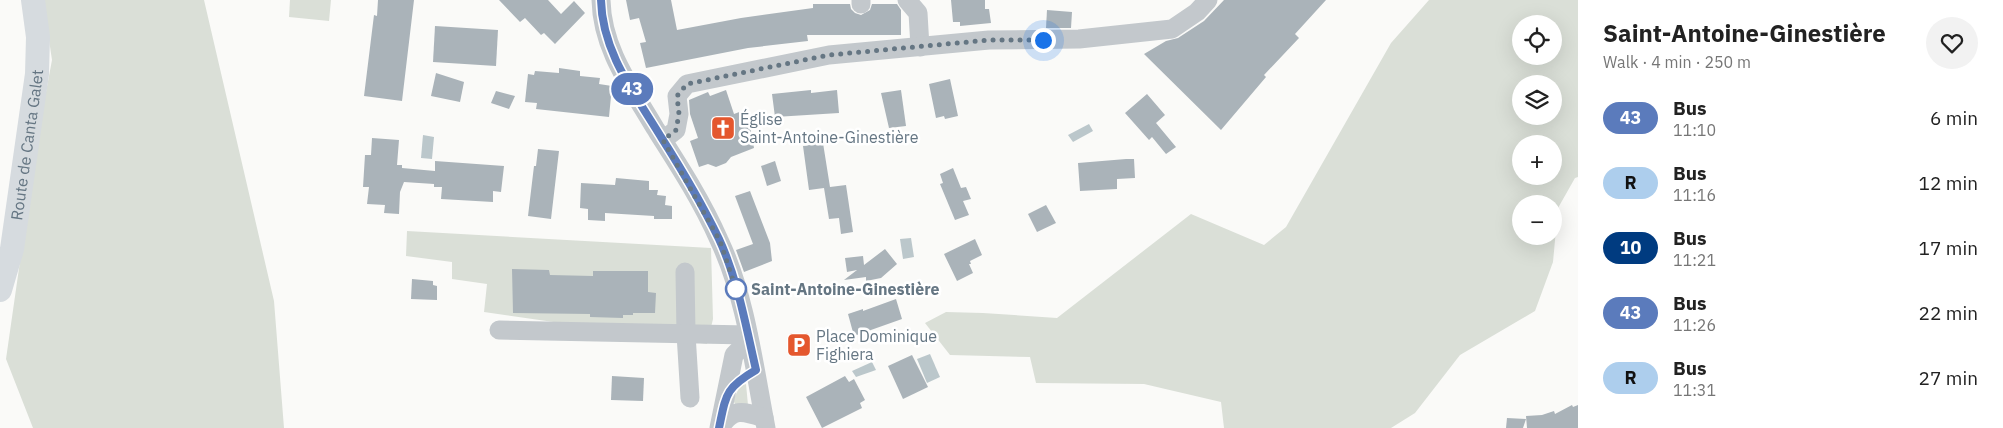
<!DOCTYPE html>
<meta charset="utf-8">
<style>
body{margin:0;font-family:"IBM Plex Sans",sans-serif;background:#f2f2f2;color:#222;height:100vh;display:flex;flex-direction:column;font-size:19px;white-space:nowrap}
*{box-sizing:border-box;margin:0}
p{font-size:16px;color:#767676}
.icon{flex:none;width:28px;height:28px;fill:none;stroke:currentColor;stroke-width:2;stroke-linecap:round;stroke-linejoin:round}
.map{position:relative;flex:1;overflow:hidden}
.drawer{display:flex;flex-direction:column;background:#fff;width:425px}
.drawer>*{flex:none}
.badge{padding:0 10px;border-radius:16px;font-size:18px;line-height:32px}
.buttons{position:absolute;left:1512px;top:15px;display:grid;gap:10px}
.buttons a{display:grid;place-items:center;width:50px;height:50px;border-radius:50%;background:#fff;box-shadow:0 5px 20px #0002;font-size:25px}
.you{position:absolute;width:25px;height:25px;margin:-12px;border:4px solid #fff;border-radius:50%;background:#1a73e8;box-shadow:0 0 0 8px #1a73e833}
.map>.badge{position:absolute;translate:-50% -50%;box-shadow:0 0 0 2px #fff}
.round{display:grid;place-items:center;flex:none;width:52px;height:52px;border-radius:26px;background:#f2f2f2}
.overview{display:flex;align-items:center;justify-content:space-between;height:85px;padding:0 25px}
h1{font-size:24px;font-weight:700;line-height:38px}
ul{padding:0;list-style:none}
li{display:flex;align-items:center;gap:15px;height:65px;padding:0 25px}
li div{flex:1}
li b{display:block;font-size:19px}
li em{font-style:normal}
li .badge{min-width:55px;font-weight:700;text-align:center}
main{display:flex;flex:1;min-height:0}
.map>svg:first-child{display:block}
.green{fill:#dadfd7;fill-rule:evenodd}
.water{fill:#bbc7cb}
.building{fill:#aab3b9}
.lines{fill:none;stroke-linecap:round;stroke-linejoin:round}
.minor{stroke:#c3c8cc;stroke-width:19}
.major{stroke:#d6dbdf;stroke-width:24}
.line-casing{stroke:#fff;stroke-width:11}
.line{stroke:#5b7bbc;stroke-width:8}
.walk{stroke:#657683;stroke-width:5;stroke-dasharray:0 9}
.stop-dot{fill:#fff;stroke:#5b7bbc;stroke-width:2.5}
.labels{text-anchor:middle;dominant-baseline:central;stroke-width:5;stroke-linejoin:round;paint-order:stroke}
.poi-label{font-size:16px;fill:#657683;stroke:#fff;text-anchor:start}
.street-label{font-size:16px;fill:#657683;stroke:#fff}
.stop-label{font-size:16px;font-weight:bold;fill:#657683;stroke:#fff;text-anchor:start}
</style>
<main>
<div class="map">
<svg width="1578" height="428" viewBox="0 0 1578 428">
<rect width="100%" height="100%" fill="#fafaf8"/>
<g class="green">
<polygon points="43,0 204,0 274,301 284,428 33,428 6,359 39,129 52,60"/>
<polygon points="290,0 331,0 329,21 289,17"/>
<path d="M1429 0H1578V177L1575 178 1558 208 1553 262 1535 311 1460 355 1415 413 1391 428H1224L1221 402 1144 384 1036 383 1030 357 950 355 925 323 946 312 983 313 1057 318 1191 214 1264 245 1286 227 1391 43ZM1521 24H1554V56H1521ZM1521 84H1554V116H1521ZM1521 144H1554V176H1521ZM1521 204H1554V236H1521Z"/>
<polygon points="407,231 711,248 713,319 707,344 484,312 487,284 452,279 452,262 406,256"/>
<polygon points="746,384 748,405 736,406 733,400 740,386"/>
</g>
<g class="water">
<polygon points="1089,124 1093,131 1073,142 1068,135"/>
<polygon points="423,135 434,137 432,159 421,158"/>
<polygon points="911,238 914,257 903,259 900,239"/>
<polygon points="930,354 940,377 927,383 917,359"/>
<polygon points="872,362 876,370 856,377 852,371"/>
</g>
<g class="building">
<polygon points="378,0 414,0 402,101 364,96 374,15 377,16"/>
<polygon points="499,0 548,0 561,14 574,1 585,13 555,44 544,33 541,35 525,18 520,22"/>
<polygon points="626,0 671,0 677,30 741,18 813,8 813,4 850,4 851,9 855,13 861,15 870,10 872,4 897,4 901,10 901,35 807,35 808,41 748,48 646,68 640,43 646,42 639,18 630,20"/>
<polygon points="951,0 985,0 985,9 989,9 991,23 960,26 960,22 953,22"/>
<polygon points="1224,0 1326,0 1295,34 1299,38 1264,75 1266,77 1221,130 1144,54 1166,41 1178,38 1204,21"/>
<polygon points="1047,10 1072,12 1071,28 1046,28"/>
<polygon points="435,26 498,30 496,66 433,62"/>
<polygon points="559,68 580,71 580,76 600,78 599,84 612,86 609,117 536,109 537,103 525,102 528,74 534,75 535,71 559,73"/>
<polygon points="436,73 464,82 460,102 431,96"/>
<polygon points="950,79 958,116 945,119 944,116 936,118 929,84"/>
<polygon points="726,90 734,114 742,111 746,122 749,121 754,148 731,157 726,163 716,167 708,164 699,167 690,141 698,138 690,114 689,100 708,92 710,96"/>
<polygon points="811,90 811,93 837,90 839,113 775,117 772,94"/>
<polygon points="901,90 906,126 889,128 881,93"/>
<polygon points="496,91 515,96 509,109 491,103"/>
<polygon points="1147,94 1165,115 1156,123 1176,147 1166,154 1152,137 1149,140 1125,113"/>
<polygon points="372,138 399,140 397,165 402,165 402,168 435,171 435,161 504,166 501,192 493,191 493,202 441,199 442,187 434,187 434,184 404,182 400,192 399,214 384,213 385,205 367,204 369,187 363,187 365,155 371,155"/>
<polygon points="823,143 830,187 846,185 853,232 841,234 839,218 829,219 824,188 809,190 803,146"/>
<polygon points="538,149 559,151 551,219 528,216 534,166 536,166"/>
<polygon points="1126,159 1134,159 1135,178 1117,179 1117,189 1080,191 1078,163"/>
<polygon points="775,161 781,181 767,186 761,166"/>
<polygon points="953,168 961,188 966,187 971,199 963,201 969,215 955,220 940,184 943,183 940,174"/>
<polygon points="616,178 649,181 649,190 658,190 657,195 666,196 665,205 672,206 672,219 654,219 654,216 605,213 605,221 588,220 588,209 580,208 581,183 615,185"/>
<polygon points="750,191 770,243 772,261 744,272 736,250 753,244 735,196"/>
<polygon points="1046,205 1056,223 1037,232 1028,214"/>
<polygon points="975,239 982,255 970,261 971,264 969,264 973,273 957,281 944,254"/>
<polygon points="885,249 897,264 881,278 866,281 866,277 844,280 857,270 847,272 845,258 863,256 864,265"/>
<polygon points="512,269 549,270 550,275 593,276 593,271 648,271 648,292 656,293 655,313 633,313 633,315 623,315 623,318 590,317 590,314 513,313"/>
<polygon points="412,279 433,281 433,285 437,286 437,300 411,299"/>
<polygon points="896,299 902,319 854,336 848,314 863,309 863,311"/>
<polygon points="912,355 928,387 903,399 888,366"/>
<polygon points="612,376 644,378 643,401 611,400"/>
<polygon points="845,376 849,382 854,379 865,400 860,403 862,408 822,428 806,397"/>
<polygon points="1572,405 1573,407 1578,405 1578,428 1527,428 1526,416 1542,415 1554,411 1555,414"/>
<polygon points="1507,418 1526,419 1523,428 1506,428"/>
</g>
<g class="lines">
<g class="minor">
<path d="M601 0C602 49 631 87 655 128 678 164 702 201 719 240 746 297 754 367 766 428"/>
<polyline points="861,0 861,4"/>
<polyline points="907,0 918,13 920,47"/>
<polyline points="663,140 676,130 679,114 677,96 687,84 829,55 989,40 1079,39 1172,29 1197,12 1208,0"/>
<polyline points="685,272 686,334 690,398"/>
<polyline points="499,330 748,335"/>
<polyline points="719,428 734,355 741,348 750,345"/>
<path d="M720 428C733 407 743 411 764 418"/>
</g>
<path class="major" id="s1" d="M0 290 12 249 37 74 38 37 33 0"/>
</g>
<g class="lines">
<defs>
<path id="line" d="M601 0C602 52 635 94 661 137 682 170 702 204 719 239 738 280 746 327 756 370 725 388 726 395 719 428"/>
</defs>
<use href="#line" class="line-casing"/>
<use href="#line" class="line"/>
<polyline class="walk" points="736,289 737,292 720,241 663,140 676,130 679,114 677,96 687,84 829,55 989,40 1043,40"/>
</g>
<defs>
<symbol id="church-square" viewBox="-11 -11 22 22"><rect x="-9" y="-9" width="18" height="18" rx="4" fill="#e4572e" stroke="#fff"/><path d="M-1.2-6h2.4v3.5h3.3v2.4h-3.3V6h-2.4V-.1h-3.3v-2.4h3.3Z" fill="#fff"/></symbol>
<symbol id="parking-square" viewBox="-11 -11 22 22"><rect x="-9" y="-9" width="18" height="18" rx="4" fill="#e4572e" stroke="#fff"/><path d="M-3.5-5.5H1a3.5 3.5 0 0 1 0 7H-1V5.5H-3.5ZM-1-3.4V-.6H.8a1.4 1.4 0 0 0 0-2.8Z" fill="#fff"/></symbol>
</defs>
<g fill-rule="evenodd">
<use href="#church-square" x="709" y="114" width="28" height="28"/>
<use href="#parking-square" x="785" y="331" width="28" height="28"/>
</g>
<circle class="stop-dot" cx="736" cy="289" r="10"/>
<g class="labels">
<g class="poi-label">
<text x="740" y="119">Église<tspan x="740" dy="18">Saint-Antoine-Ginestière</tspan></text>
<text x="816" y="336">Place Dominique<tspan x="816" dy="18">Fighiera</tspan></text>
</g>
<g class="street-label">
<text stroke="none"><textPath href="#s1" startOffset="148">Route de Canta Galet</textPath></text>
</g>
<g class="stop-label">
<text x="751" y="289">Saint-Antoine-Ginestière</text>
</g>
</g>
</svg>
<div class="buttons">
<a><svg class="icon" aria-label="locate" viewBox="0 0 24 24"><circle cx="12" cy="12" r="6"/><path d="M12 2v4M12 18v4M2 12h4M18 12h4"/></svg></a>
<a><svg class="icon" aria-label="layers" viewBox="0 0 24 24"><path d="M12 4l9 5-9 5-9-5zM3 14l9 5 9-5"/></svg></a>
<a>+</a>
<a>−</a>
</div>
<div class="you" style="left:1043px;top:40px"></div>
<b class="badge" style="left:632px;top:89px;background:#5b7bbc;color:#fff">43</b>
</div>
<section class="drawer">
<div class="overview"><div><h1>Saint-Antoine-Ginestière</h1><p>Walk · 4 min · 250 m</p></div><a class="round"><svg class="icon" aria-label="heart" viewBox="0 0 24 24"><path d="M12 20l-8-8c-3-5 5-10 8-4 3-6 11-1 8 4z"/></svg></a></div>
<ul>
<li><span class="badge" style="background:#5b7bbc;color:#fff">43</span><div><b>Bus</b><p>11:10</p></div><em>6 min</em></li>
<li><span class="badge" style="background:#adceed;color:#111">R</span><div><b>Bus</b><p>11:16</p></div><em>12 min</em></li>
<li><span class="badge" style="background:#003b80;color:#fff">10</span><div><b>Bus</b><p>11:21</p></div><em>17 min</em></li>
<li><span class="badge" style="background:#5b7bbc;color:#fff">43</span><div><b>Bus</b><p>11:26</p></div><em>22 min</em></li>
<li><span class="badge" style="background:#adceed;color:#111">R</span><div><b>Bus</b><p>11:31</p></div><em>27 min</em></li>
</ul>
</section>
</main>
